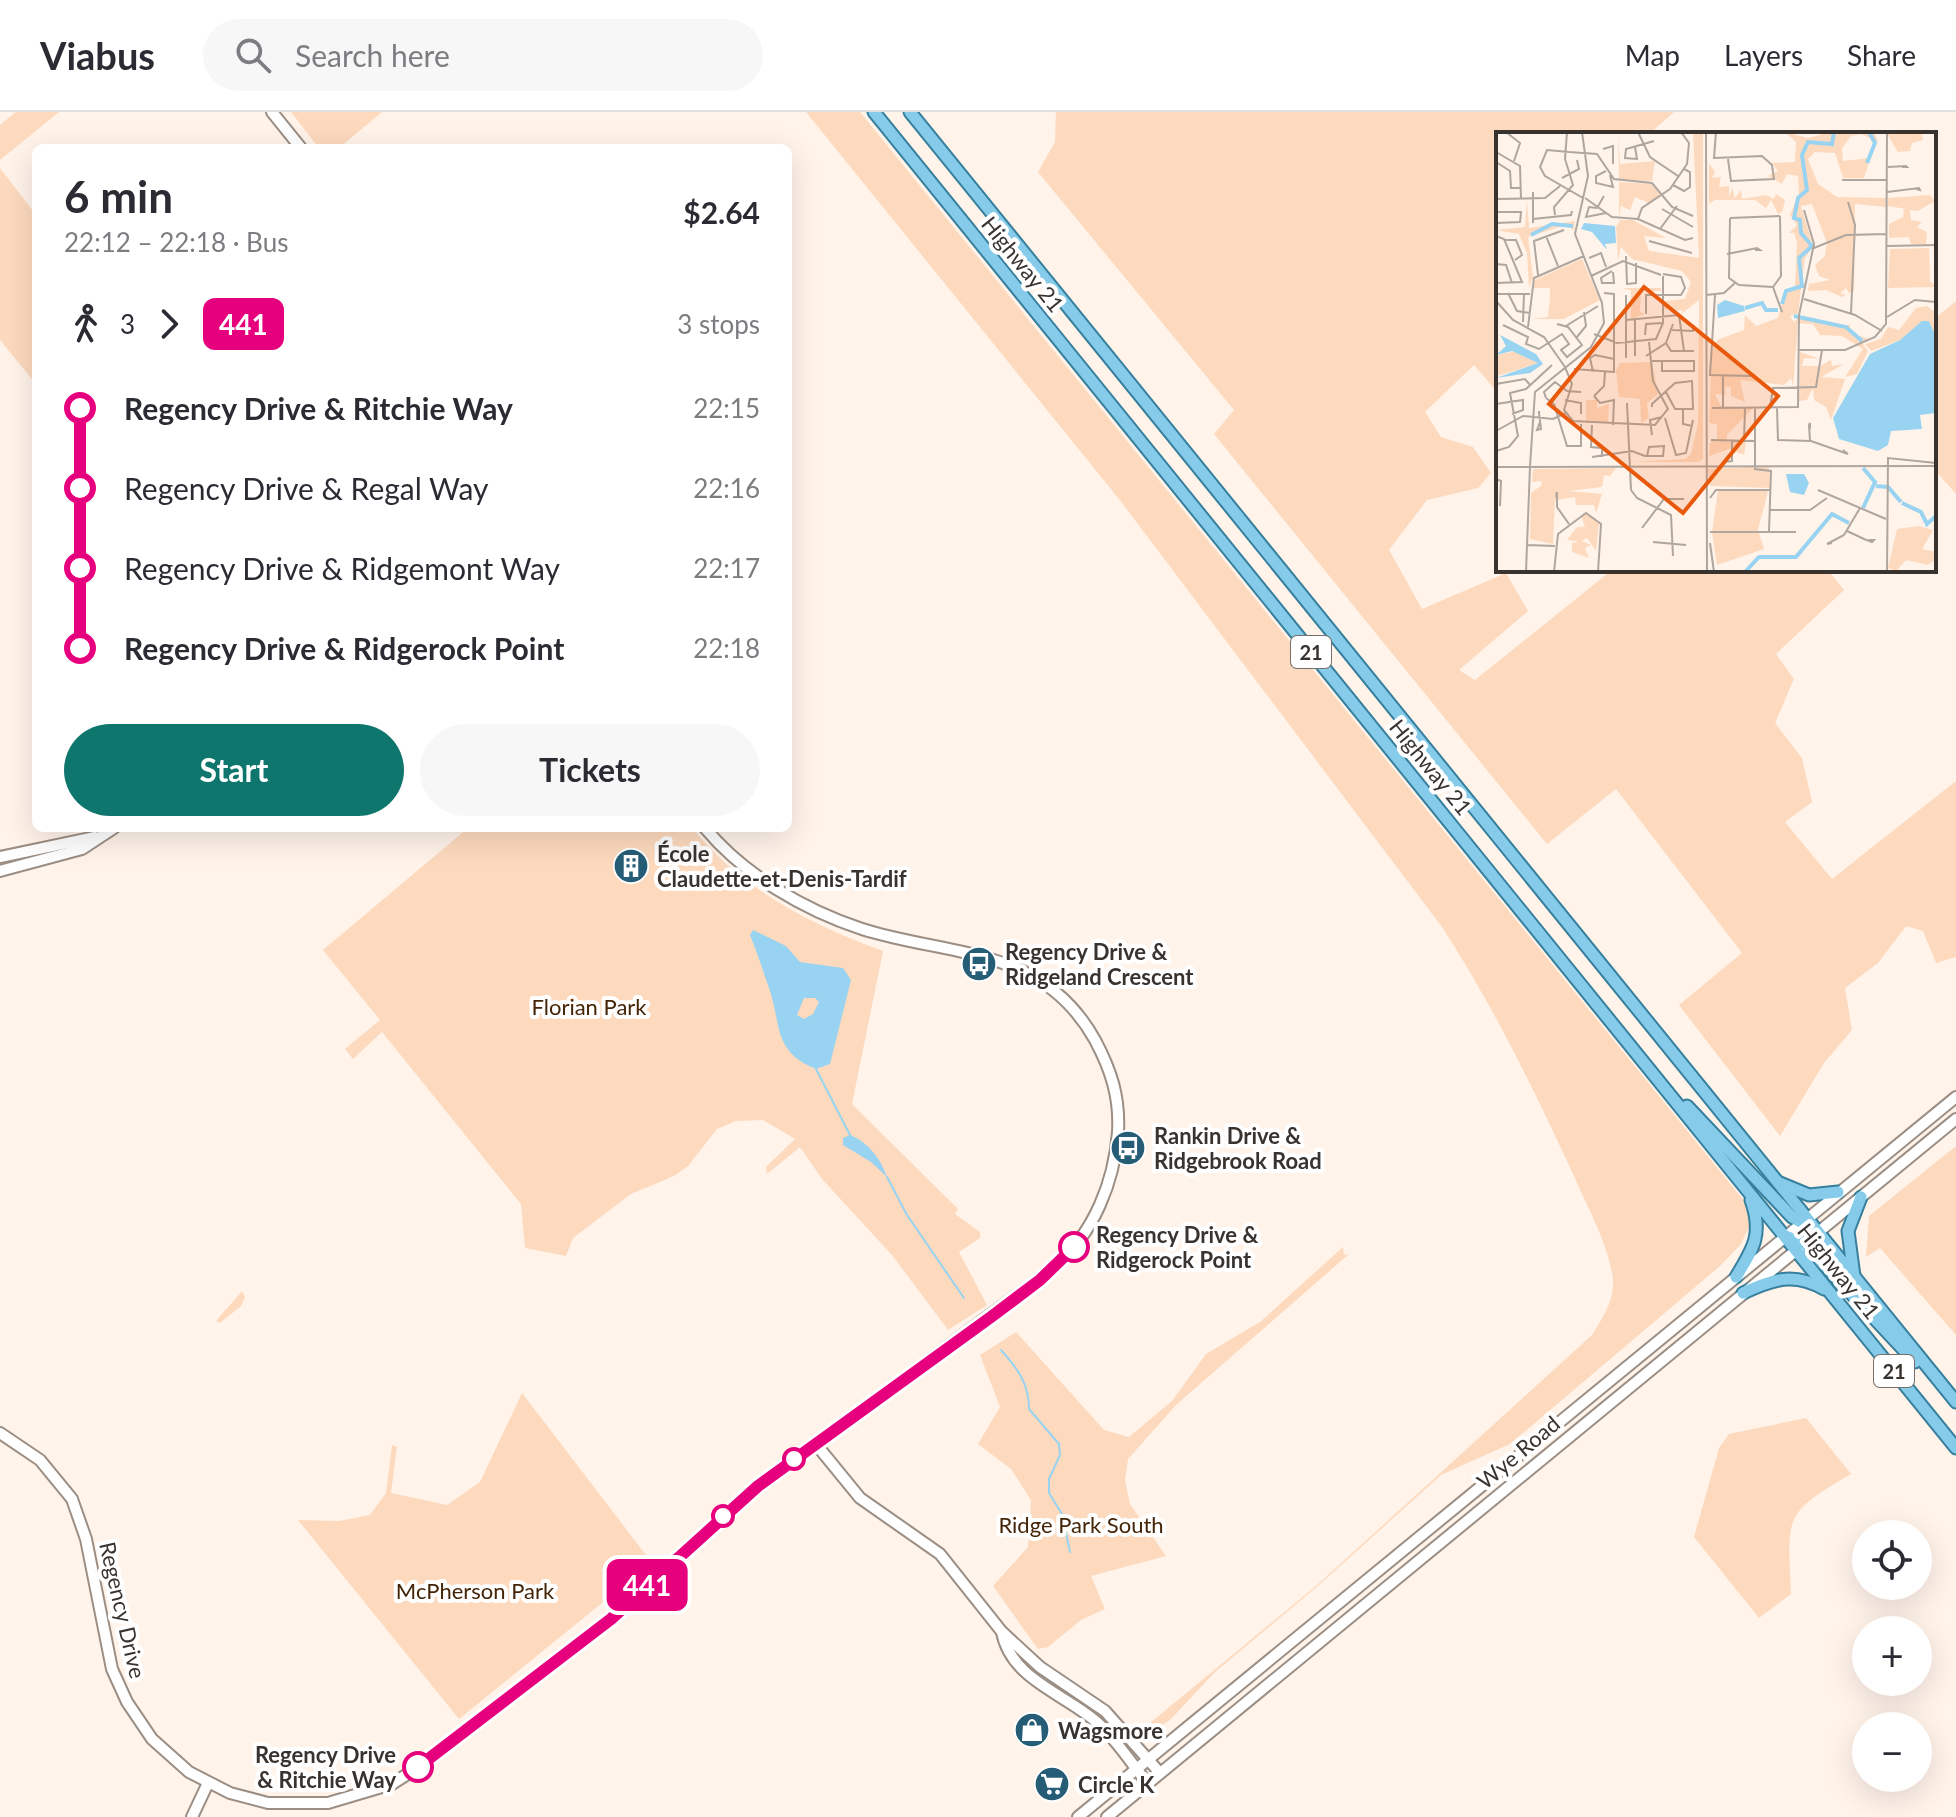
<!DOCTYPE html>
<meta charset="utf-8">
<style>
body{margin:0;font-family:Lato,sans-serif;background:#f7f7f7;color:#2b2b33;height:100vh;display:flex;flex-direction:column;font-size:30px;white-space:nowrap}
*{box-sizing:border-box;margin:0}
p{font-size:26px;color:#7c7c81}
.icon{flex:none;width:44px;height:44px;fill:none;stroke:currentColor;stroke-width:2;stroke-linecap:round;stroke-linejoin:round}
.map{position:relative;flex:1;overflow:hidden}
.sheet{position:absolute;left:32px;top:32px;width:760px;height:688px;display:flex;flex-direction:column;background:#fff;border-radius:12px;box-shadow:0 8px 32px #0002}
.sheet>*{flex:none}
.badge{padding:0 16px;border-radius:12px;font-size:28px;line-height:52px}
.tools{position:absolute;left:1852px;top:1408px;display:grid;gap:16px}
.tools a{display:grid;place-items:center;width:80px;height:80px;border-radius:50%;background:#fff;box-shadow:0 8px 32px #0002;font-size:40px}
.map>.badge{position:absolute;translate:-50% -50%;box-shadow:0 0 0 4px #fff}
.legs{display:flex;align-items:center;gap:12px;height:88px;padding:0 32px;font-size:26px}
.legs p{margin-inline-start:auto}
.overview{display:flex;align-items:center;justify-content:space-between;height:136px;padding:0 32px}
h1{font-size:44px;font-weight:700;line-height:60px}
.action{display:flex;gap:16px;margin-top:auto;padding:16px 32px}
.action a{flex:1;height:92px;border-radius:48px;background:#0f766e;color:#fff;font-size:32px;font-weight:700;line-height:92px;text-align:center}
.action a+a{background:#f7f7f7;color:#2b2b33}
ul{padding:0 32px;list-style:none}
li{display:flex;align-items:center;gap:28px;height:80px;font-size:30px}
li i{display:grid;place-items:center;width:12px;height:100%;margin:0 10px;background:currentColor}
li i::after{content:'';width:20px;height:20px;margin:-10px;border:6px solid;border-radius:50%;background:#fff}
li p{margin-inline-start:auto}
li:first-child i{background:linear-gradient(#0000 50%,currentColor 0)}
li:last-child i{background:linear-gradient(currentColor 50%,#0000 0)}
header{display:flex;align-items:center;gap:48px;box-sizing:border-box;height:112px;padding:0 40px;background:#fff;border-bottom:2px solid #e1e1e2}
header strong{font-size:38px}
nav{display:flex;gap:44px;margin-inline-start:auto;font-size:28px}
.search{width:560px;height:72px;background:#f7f7f7;display:flex;align-items:center;gap:20px;box-sizing:border-box;padding:0 28px;border-radius:44px;color:#7c7c81;font-size:30px}
.map>svg:first-child{display:block}
.green{fill:#fddabe}
.water{fill:#98d3f1;fill-rule:evenodd}
.lines{fill:none;stroke-linecap:round;stroke-linejoin:round}
.stream{stroke:#98d3f1;stroke-width:2}
.secondary-casing{stroke:#9b8e84;stroke-width:14}
.primary-casing{stroke:#36809e;stroke-width:15}
.secondary{stroke:#fff;stroke-width:10}
.primary{stroke:#86cbe9;stroke-width:11}
.line-1-casing{stroke:#fff;stroke-width:18}
.line-1{stroke:#e6007e;stroke-width:12}
.stop-1-dot{fill:#fff;stroke:#e6007e;stroke-width:4}
.labels{text-anchor:middle;dominant-baseline:central;stroke-width:8;stroke-linejoin:round;paint-order:stroke}
.shield{fill:#fff;stroke:#74706d;stroke-width:2}
.shield-label{font-size:20px;font-weight:bold;fill:#38332f}
.street-label{font-size:22px;fill:#38332f;stroke:#fff}
.poi-label{font-size:22px;font-weight:bold;fill:#38332f;stroke:#fff;text-anchor:start}
.park-label{font-size:22px;fill:#442507;stroke:#fff}
.stop-label{font-size:22px;font-weight:bold;fill:#38332f;stroke:#fff;text-anchor:start}
.inset-river{fill:none;stroke:#98d3f1;stroke-width:4}
.inset-road{fill:none;stroke:#afa69f;stroke-width:2}
.view{fill:#e8590c;fill-opacity:0.15;stroke:#e8590c;stroke-width:4}
.inset-edge{fill:none;stroke:#38332f;stroke-width:4}
</style>
<header>
<strong>Viabus</strong>
<div class="search"><svg class="icon" aria-label="search" viewBox="0 0 24 24"><circle cx="10" cy="10" r="6"/><path d="M15 15l6 6"/></svg>Search here</div>
<nav><a>Map</a><a>Layers</a><a>Share</a></nav>
</header>
<div class="map">
<svg width="1956" height="1705" viewBox="0 0 1956 1705">
<rect width="100%" height="100%" fill="#fff3ea"/>
<g class="green">
<polygon points="16,0 59,0 0,48 0,13"/>
<polygon points="291,0 382,0 339,36 319,36"/>
<path d="M806 0H860L1745 1090 1753 1117H1748L1741 1132 1720 1154 1510 1332 1441 1363 1319 1473 1215 1560 1171 1607 1147 1624 1141 1622 1150 1611 1316 1474 1592 1223C1602 1207 1615 1188 1613 1167 1608 1131 1588 1097 1574 1064 1534 978 1494 895 1442 815L1119 387Z"/>
<polygon points="1056,0 1674,0 1649,22 1498,22 1498,281 1474,253 1425,300 1441,325 1473,335 1491,361 1478,376 1427,388 1389,438 1422,497 1506,461 1528,499 1459,558 1475,568 1612,458 1828,458 1844,478 1776,542 1794,567 1775,611 1802,646 1812,690 1785,710 1832,767 1956,669 1956,845 1936,851 1923,819 1906,814 1878,851 1845,876 1852,918 1824,951 1780,1024 1679,893 1742,841 1616,677 1547,732 1214,322 1234,298 1038,60 1055,30"/>
<polygon points="0,56 36,103 36,272 0,228"/>
<polygon points="1956,189 1956,382 1934,357 1934,207"/>
<path d="M468 716H692C743 778 809 812 883 839L852 992 958 1097 955 1102 980 1120V1126L959 1140 987 1193 948 1218 892 1143 822 1067 800 1035 767 1062 766 1055 795 1027 763 1008 736 1009 717 1017 688 1054 674 1064 631 1082 573 1126 566 1144 525 1136 521 1092 382 920 353 947 345 937 380 908 323 838Z"/>
<polygon points="1956,1034 1956,1223 1880,1136 1866,1145 1869,1104"/>
<polygon points="1343,1135 1344,1143 1349,1142 1176,1293 1128,1347 1125,1368 1130,1392 1166,1444 1091,1464 1105,1497 1081,1508 1048,1535 1038,1537 993,1474 1028,1435 1031,1388 1011,1357 978,1332 1000,1295 980,1243 1016,1220 1104,1318 1129,1325 1172,1289 1206,1242 1260,1210"/>
<polygon points="242,1179 245,1185 241,1194 220,1211 216,1209"/>
<polygon points="522,1281 649,1447 602,1491 459,1607 298,1408 339,1409 370,1403 386,1381 392,1333 397,1335 391,1381 447,1393 480,1370"/>
<path d="M1806 1306 1851 1362C1782 1402 1788 1404 1791 1482L1759 1506 1694 1425 1719 1336 1729 1322Z"/>
</g>
<g class="water">
<path d="M753 818 786 834 800 850 843 856 851 868 830 952 816 957C772 939 782 913 769 876 763 859 757 840 750 823ZM804 886H815L819 890 813 902 804 907 797 903Z"/>
<path d="M850 1023C868 1030 881 1047 887 1065L871 1050 843 1033V1026Z"/>
</g>
<g class="lines">
<g class="stream">
<polyline points="816,957 850,1023"/>
<polyline points="887,1065 907,1103 964,1186"/>
<path d="M1001 1238C1017 1256 1029 1271 1029 1297L1059 1332 1060 1343 1049 1367V1381L1062 1402 1070 1440"/>
</g>
<defs>
<g id="secondary">
<polyline points="272,0 301,36"/>
<polyline points="0,745 95,725"/>
<polyline points="0,759 82,737 114,716"/>
<path d="M0 1321 40 1348 72 1387 86 1427 112 1557 127 1590 152 1627 189 1660 230 1681 268 1691H328L392 1672 425 1651 611 1507 758 1374 1055 1155C1094 1120 1114 1071 1118 1020 1120 985 1111 958 1095 928 1042 833 950 845 862 817 804 798 744 763 705 716"/>
<polyline points="815,1331 860,1386 940,1442 1002,1520 1040,1555 1105,1599 1160,1661"/>
<path d="M1002 1520C1011 1569 1069 1583 1100 1613 1118 1630 1132 1652 1148 1672"/>
<polyline points="192,1705 208,1671"/>
<polyline points="1078,1705 1956,985"/>
<polyline points="1107,1705 1956,1007"/>
</g>
<g id="primary">
<polyline points="874,0 1956,1336"/>
<polyline points="910,0 1956,1290"/>
<polyline points="1687,994 1792,1105 1818,1120"/>
<polyline points="1780,1071 1809,1083 1838,1080"/>
<polyline points="1785,1124 1804,1131 1915,1250"/>
<polyline points="1854,1164 1848,1119 1861,1085"/>
<path d="M1736 1165C1754 1136 1763 1121 1751 1088"/>
<path d="M1743 1181C1773 1167 1794 1160 1824 1177"/>
</g>
</defs>
<use href="#secondary" class="secondary-casing"/>
<use href="#primary" class="primary-casing"/>
<use href="#secondary" class="secondary"/>
<use href="#primary" class="primary"/>
</g>
<g class="lines">
<defs>
<polyline id="line-1" points="418,1655 611,1507 758,1374 991,1205 1040,1168 1074,1135"/>
</defs>
<use href="#line-1" class="line-1-casing"/>
<use href="#line-1" class="line-1"/>
</g>
<defs>
<symbol id="building-disc" viewBox="-11 -11 22 22"><circle r="9.5" fill="#255d77" stroke="#fff"/><path d="M-4-6H4V6H1V3H-1V6H-4ZM-2.5-4.3h1.7v1.8h-1.7ZM.8-4.3h1.7v1.8H.8ZM-2.5-1h1.7V.8h-1.7ZM.8-1h1.7V.8H.8Z" fill="#fff"/></symbol>
<symbol id="bus-disc" viewBox="-11 -11 22 22"><circle r="9.5" fill="#255d77" stroke="#fff"/><path d="M-5-6H5V4H4V6H2V4H-2V6H-4V4H-5ZM-3.5-4V0h7V-4ZM-3.5 1.2v1.5H-2V1.2ZM2 1.2v1.5H3.5V1.2Z" fill="#fff"/></symbol>
<symbol id="shop-disc" viewBox="-11 -11 22 22"><circle r="9.5" fill="#255d77" stroke="#fff"/><path d="M-5-2.5h2.3a2.7 3.5 0 0 1 5.4 0H5L5.5 6h-11ZM-1.5-2.5h3a1.5 2.3 0 0 0-3 0Z" fill="#fff"/></symbol>
<symbol id="supermarket-disc" viewBox="-11 -11 22 22"><circle r="9.5" fill="#255d77" stroke="#fff"/><path d="M-6-5.5h2.5l.6 2H6L4.5 2H-2.5L-4.4-4H-6ZM-1.5 3.2a1.3 1.3 0 1 0 .1 0ZM3 3.2a1.3 1.3 0 1 0 .1 0Z" fill="#fff"/></symbol>
</defs>
<g fill-rule="evenodd">
<use href="#building-disc" x="611" y="734" width="40" height="40"/>
<use href="#bus-disc" x="959" y="832" width="40" height="40"/>
<use href="#bus-disc" x="1108" y="1016" width="40" height="40"/>
<use href="#shop-disc" x="1012" y="1598" width="40" height="40"/>
<use href="#supermarket-disc" x="1032" y="1652" width="40" height="40"/>
</g>
<g class="stop-1-dot">
<circle cx="1074" cy="1135" r="14"/>
<circle cx="794" cy="1347" r="10"/>
<circle cx="723" cy="1404" r="10"/>
<circle cx="418" cy="1655" r="14"/>
</g>
<g class="labels">
<g class="shield">
<rect x="1291" y="524" width="40" height="32" rx="6"/>
<rect x="1874" y="1243" width="40" height="32" rx="6"/>
</g>
<g class="shield-label">
<text x="1311" y="540">21</text>
<text x="1894" y="1259">21</text>
</g>
<g class="street-label">
<text transform="translate(1023 152) rotate(51)">Highway 21</text>
<text transform="translate(1431 655) rotate(51)">Highway 21</text>
<text transform="translate(1839 1159) rotate(51)">Highway 21</text>
<text transform="translate(1518 1340) rotate(-40)">Wye Road</text>
<text transform="translate(123 1498) rotate(77)">Regency Drive</text>
</g>
<g class="poi-label">
<text x="657" y="741">École<tspan x="657" dy="25">Claudette-et-Denis-Tardif</tspan></text>
<text x="1005" y="839">Regency Drive &amp;<tspan x="1005" dy="25">Ridgeland Crescent</tspan></text>
<text x="1154" y="1023">Rankin Drive &amp;<tspan x="1154" dy="25">Ridgebrook Road</tspan></text>
<text x="1058" y="1618">Wagsmore</text>
<text x="1078" y="1672">Circle K</text>
</g>
<g class="park-label">
<text x="589" y="894">Florian Park</text>
<text x="1081" y="1412">Ridge Park South</text>
<text x="475" y="1478">McPherson Park</text>
</g>
<g class="stop-label">
<text x="1096" y="1122">Regency Drive &amp;<tspan x="1096" dy="25">Ridgerock Point</tspan></text>
<text x="396" y="1642" text-anchor="end">Regency Drive<tspan x="396" dy="25">&amp; Ritchie Way</tspan></text>
</g>
</g>
<g transform="translate(1496 20)">
<rect width="440" height="440" fill="#fff3ea"/>
<path d="M122 0 124 32 159 29 156 49 123 48ZM197 0H207V327L202 330H136L189 327 195 322 202 291 203 168 184 183 187 179 168 177V169L189 167 195 150 186 139 136 127 125 115 122 128 120 95 124 88H137L170 106 148 104 153 119 203 126ZM289 0 312 6 334 0H378L382 10 365 2 355 4 346 16 347 29 374 26 368 46H347L339 21 319 20 312 27 322 52 341 65 390 66V75L359 72 358 159 353 161 350 156 344 161 350 163 346 165 330 158 312 159 313 152 334 148 323 144 319 133 329 124 331 111 316 72 305 74 317 114 309 126 302 181 294 184 298 190 304 184 329 193H354V201L373 207 366 211 372 219 361 242 349 245 367 217 346 204 324 203 317 192 302 191 297 254 295 246 288 253 244 248 249 270 235 264V255H229L230 263 219 262 225 274 257 276 231 303V309L250 310 248 323 233 317 213 324 214 310 221 307V292L213 291 216 217 221 208 248 198 249 183 260 194 282 186 289 159 299 155 301 111 298 101H293L301 93 294 83 303 62 302 44 291 42 286 52 272 44 282 39 276 31 299 30 300 10ZM390 0H425L427 8 416 11 414 19 402 20ZM213 31 219 40 216 46 225 45 223 55 233 54V65L236 56 239 66 245 58 246 67 270 63 278 67 280 62 289 68 286 80 282 82 275 68 270 76 259 68H219L213 72ZM123 50 155 52 166 62 153 71 139 65 134 78 125 74 123 85ZM434 63 439 69 422 79 392 74V66ZM31 68 33 96 79 89 78 98 70 93 32 105 37 145 33 156 31 121 23 102 0 98 29 95ZM408 76 414 77 415 88 426 90 421 95 431 100 430 112H415L413 105 393 106V92L407 85ZM433 116 434 149 440 155 392 156 394 117ZM86 127 104 168 68 187H36L52 185 54 165V156H36L39 148ZM125 156H165V159H145L144 180 149 182 135 187V158ZM431 174 440 181V205L428 189 404 208 375 219 369 212 385 207 392 195 403 198 420 176ZM19 219 43 231 1 244 0 223ZM304 220 324 227 308 226 306 234H324L335 228 336 234 348 232 325 245 349 247 335 288 330 275 318 268 317 256 311 268 303 269ZM156 230 162 262 151 271 153 286 145 291 144 267 123 265 120 239 124 231ZM90 268H101V276L113 272 112 290 90 291ZM273 334 274 356 214 354 212 337ZM120 336 114 344 108 343 106 355 72 359 106 362 100 381 98 373H80L79 365 59 368 57 412 34 407 35 361 46 353 45 349 36 350 37 337ZM222 358 272 359 262 398 268 417 221 433 216 401ZM91 382 103 391 100 419 91 406 85 409 95 413 89 416 93 426 76 420V411L83 410 71 408 81 395H89L85 384ZM423 394 437 398 426 417 440 420V427L432 433 410 428 400 439 392 436 401 397Z" fill="#fddabe"/>
<path d="M88 91 119 94 120 111 109 112 111 118 96 100 85 97ZM229 168 248 174 249 179 222 186 221 173ZM426 189H433L440 205V281L424 283 426 297 395 299 392 313 382 319 343 307 337 286 374 222 404 208ZM4 203 40 222 47 232 34 241 0 246 42 231 16 219 0 223 10 214ZM290 342H308L313 351 308 363 294 360Z" fill="#98d3f1"/>
<path class="inset-river" d="M371 31 379 11 373 0M35 103 56 92 77 94M286 172 290 159 306 154 303 126 316 114 305 101 304 88 298 86 302 66 311 58 306 23 312 10 336 12 338 0M249 176 266 171 270 178H282M298 184 350 195 366 209M380 354 392 355 405 370M406 371 425 380 431 392 440 384M367 376 379 350 367 336M249 440 263 425H300L336 382 353 391"/>
<path class="inset-road" d="M10 0 24 11 18 29M142 0 154 25 182 44M210 0 211 440M220 0 218 26 266 24 276 33 278 47 235 49 232 27M139 15 141 27 129 26 130 17 158 9M107 17 117 14V32M0 20 24 34 25 67M73 20 101 22 118 47 156 51 176 75 197 84M73 20 51 18 44 35 49 44 87 66M0 30 14 39 15 56H25M392 35 410 34 411 35H406M110 39 100 44V51L117 55 114 43M439 44 440 19M66 46 83 37 81 28M346 48H391M177 53 188 59 194 55V40L188 37M37 60V91M391 60 423 56 424 58 420 57M108 64 101 76 93 75 90 85 110 81M89 66 116 85 142 87 189 108 197 106M0 67 49 66 64 54M352 70 359 93 355 181M166 77 197 95M0 80H25L24 90 0 91M59 83 58 75 77 53 69 27 71 0M234 86 233 146 243 153 277 155M234 86 284 84M37 87 75 83 76 79M142 87 146 76 174 57 191 32 193 11 185 0M164 97 181 74M0 104 8 107 26 150 0 151M50 104 62 134M9 108H20L26 123 19 128M153 109 196 121M391 114 440 113M318 116 350 103 391 102M231 122 261 116 264 118H259M130 124 131 152 140 151V131M93 126 105 121 110 135M0 132 10 133 16 151M116 139 105 146 106 151H118L117 140M42 143 38 109 68 98M95 144 127 129 165 143M277 155 285 144 284 84M277 155 286 180M12 161 21 179 34 181M1 162H34M210 163 228 161 239 151M219 163 214 243 256 244M308 167 359 183 386 199M0 169 17 188 48 205 69 235M150 182V163H185L189 156 185 145 167 142M391 185 419 168 440 170M130 188 183 183 188 219M139 188V224M27 190 28 161M7 193 32 205 30 212 43 217 66 202 73 212 65 218 71 225 86 213 72 195 61 192M70 194 102 174M32 195 38 146 88 124M176 198 197 199 198 193M98 202 121 211 160 207 167 191V144M149 203 150 192 167 191M81 205 90 194 88 180M170 211 175 219H198M303 218H349L379 205 390 192 391 0M150 224 170 211 177 192M130 226V163M156 229H198V239H166V229M69 235 76 252 68 278 77 289 159 293 172 277 157 249 153 210M78 237 118 240V162L108 161M97 240 94 226 99 223 118 227M0 252 29 247 34 253M98 264 104 271 118 268 117 293M98 264 108 254 109 240M50 266 58 272 71 314H85V292M50 266 48 260 59 250 71 259 85 260M69 268 85 271V282M131 271 135 358 141 366 175 383 177 424M0 272 27 268V278L16 282M156 275V272L179 251 196 249 197 277H179L170 260M227 275V244M216 276 302 275 303 183 318 112 308 78M259 276V337L275 339 273 400M274 276 277 256 320 255 326 218M281 276 282 308 315 309 352 322 347 318M187 277V292L196 294M43 279V281L45 297 41 298 44 290M169 286 180 323 190 321 197 288M96 293 95 315 106 316V325M0 299 27 284 57 287 70 281M156 303 154 288 166 285M215 308 258 309M248 309 249 276M314 309 313 293 314 291V297M0 319 13 315 22 304 14 261 30 257 56 233M96 325 136 319 149 324H167L168 314 153 315 151 324M228 330 236 329V309M34 334 39 260 95 215 108 191 106 171 79 102 92 44 86 0M0 335 440 334M0 347 5 349 4 374M322 358 390 387M60 365 61 360V375L73 392M214 366 220 358H274M274 378H314L331 366M146 396 168 367H188M351 399 368 407 376 410 378 408H373M214 400H300M157 410 190 413M214 411 218 440M336 411 331 412 348 403 364 376M31 413 59 414M30 440 34 334M58 440 62 402 90 381 105 392 102 440M391 440 392 326 440 331"/>
<path class="view" d="M148 155 282 264 187 381 53 272Z"/>
<rect width="440" height="440" class="inset-edge"/>
</g>
</svg>
<div class="tools">
<a><svg class="icon" aria-label="locate" viewBox="0 0 24 24"><circle cx="12" cy="12" r="6"/><path d="M12 2v4M12 18v4M2 12h4M18 12h4"/></svg></a>
<a>+</a>
<a>−</a>
</div>
<b class="badge" style="left:647px;top:1473px;background:#e6007e;color:#fff">441</b>
<section class="sheet">
<div class="overview"><div><h1>6 min</h1><p>22:12 – 22:18 · Bus</p></div><b>$2.64</b></div>
<div class="legs"><svg class="icon" aria-label="walk" viewBox="0 0 24 24"><circle cx="13" cy="4" r="2"/><path d="M13 8l-2 6 4 7M11 14l-3 7M7 12l3-4h3l4 4"/></svg>3<svg class="icon" aria-label="forward" viewBox="0 0 24 24"><path d="M9 5l7 7-7 7"/></svg><b class="badge" style="background:#e6007e;color:#fff">441</b><p>3 stops</p></div>
<ul>
<li><i style="color:#e6007e"></i><b>Regency Drive &amp; Ritchie Way</b><p>22:15</p></li>
<li><i style="color:#e6007e"></i><span>Regency Drive &amp; Regal Way</span><p>22:16</p></li>
<li><i style="color:#e6007e"></i><span>Regency Drive &amp; Ridgemont Way</span><p>22:17</p></li>
<li><i style="color:#e6007e"></i><b>Regency Drive &amp; Ridgerock Point</b><p>22:18</p></li>
</ul>
<div class="action"><a>Start</a><a>Tickets</a></div>
</section>
</div>
